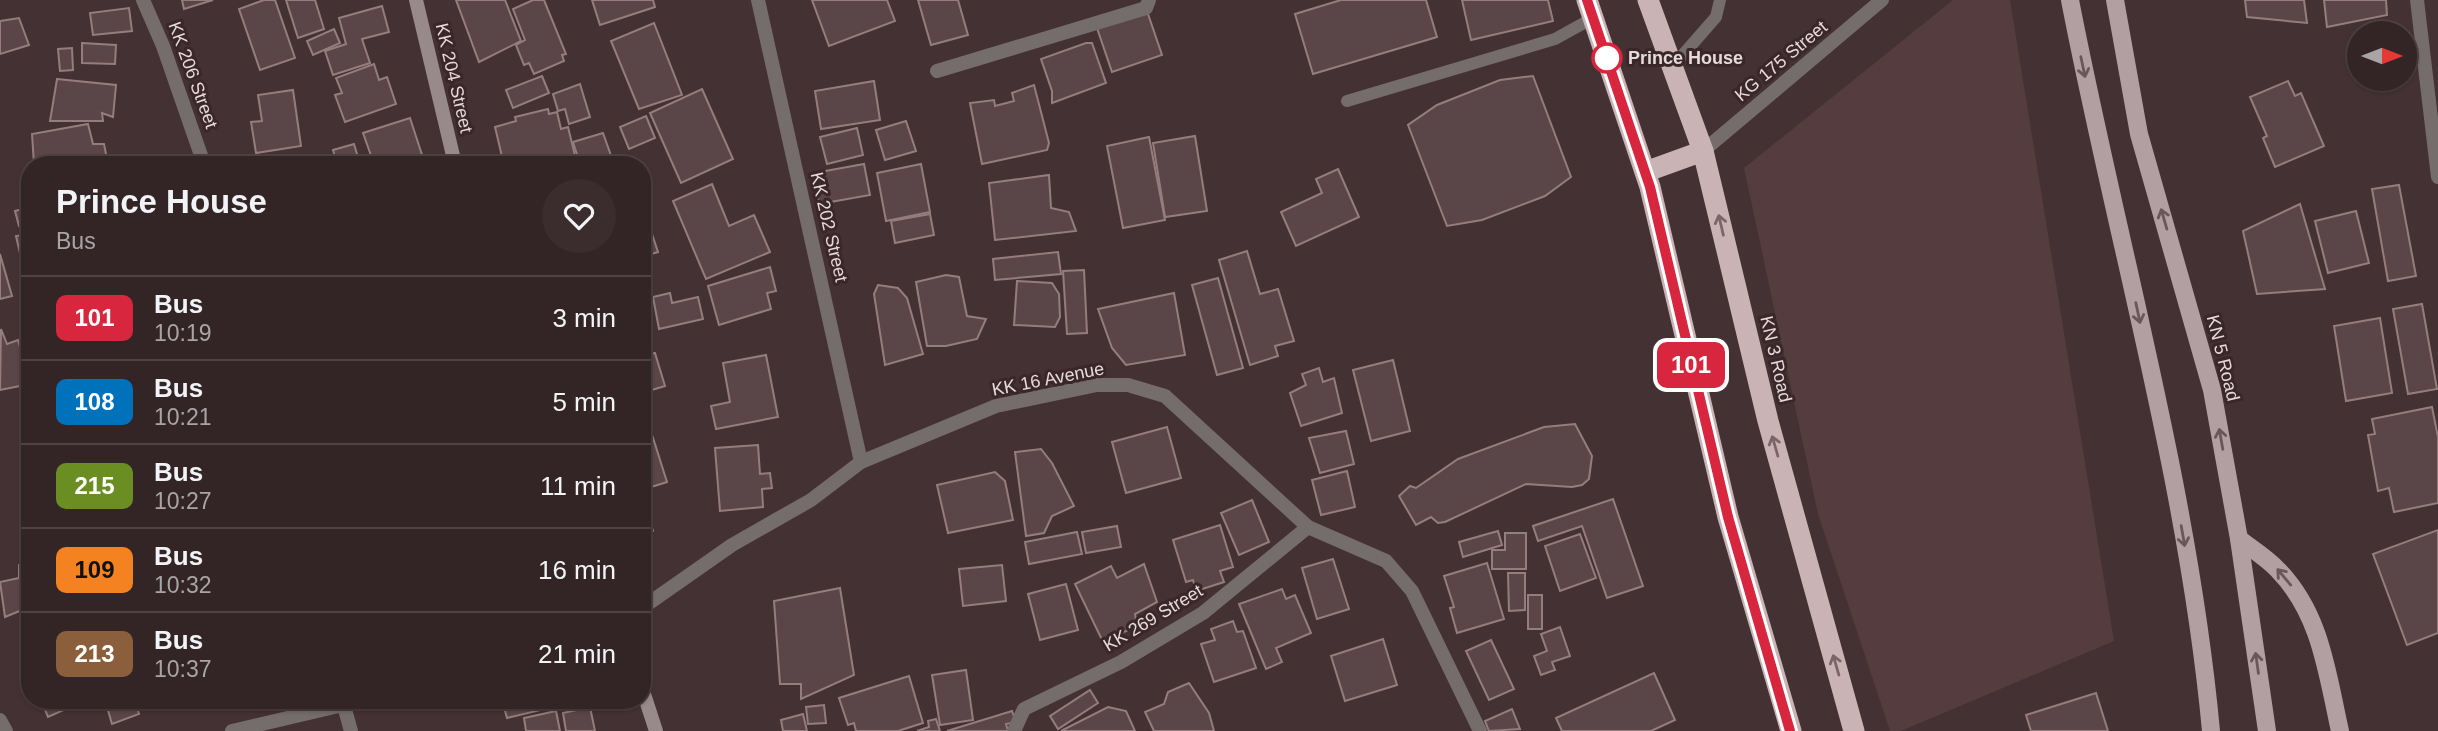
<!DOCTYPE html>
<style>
body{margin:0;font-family:Arial,sans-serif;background:#3b2d2e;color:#f1f3f6;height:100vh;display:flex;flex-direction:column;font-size:26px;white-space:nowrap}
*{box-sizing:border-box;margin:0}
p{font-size:23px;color:#a9a5a7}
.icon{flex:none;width:38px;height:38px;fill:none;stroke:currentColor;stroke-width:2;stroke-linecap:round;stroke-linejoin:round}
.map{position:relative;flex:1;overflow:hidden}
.details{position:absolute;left:21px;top:156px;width:630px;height:553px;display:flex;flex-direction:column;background:#332526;border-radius:28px;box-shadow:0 2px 5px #0004,0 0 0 2px #4e4243}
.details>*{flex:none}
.badge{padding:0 14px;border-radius:10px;font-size:24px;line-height:46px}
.needle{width:46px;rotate:90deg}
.tools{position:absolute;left:2347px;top:21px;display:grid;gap:14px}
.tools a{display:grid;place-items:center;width:70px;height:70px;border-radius:50%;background:#332526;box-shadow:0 2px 5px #0004,0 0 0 2px #4e4243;font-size:35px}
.map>.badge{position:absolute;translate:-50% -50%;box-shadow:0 0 0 4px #fff}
.round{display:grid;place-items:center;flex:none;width:74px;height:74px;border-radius:37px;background:#3b2d2e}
.overview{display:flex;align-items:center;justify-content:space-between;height:119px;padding:0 35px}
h1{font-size:33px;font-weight:800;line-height:52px}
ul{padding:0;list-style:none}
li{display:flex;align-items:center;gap:21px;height:84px;padding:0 35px;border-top:2px solid #4e4243}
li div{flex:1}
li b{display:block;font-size:26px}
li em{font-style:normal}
li .badge{min-width:77px;font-weight:700;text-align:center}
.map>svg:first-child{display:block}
.built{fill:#543c3f}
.building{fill:#5a4648;stroke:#937d7f;stroke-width:2}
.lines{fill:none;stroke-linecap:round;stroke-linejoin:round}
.lane{stroke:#756c6c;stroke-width:12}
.street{stroke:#756c6c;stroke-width:14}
.secondary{stroke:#98898a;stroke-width:14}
.primary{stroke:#b29fa1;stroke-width:18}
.highway{stroke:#cab3b5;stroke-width:21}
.oneway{stroke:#695759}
.oneway2{stroke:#7a6668}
.line-casing{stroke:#fff;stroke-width:16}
.line{stroke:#d7263d;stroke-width:10}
.stop-dot{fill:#fff;stroke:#d7263d;stroke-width:3.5}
.labels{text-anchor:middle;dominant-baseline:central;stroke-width:6;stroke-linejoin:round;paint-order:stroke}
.stop-label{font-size:18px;font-weight:bold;fill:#e6dadb;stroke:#392729;text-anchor:start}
.street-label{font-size:18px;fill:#e6dadb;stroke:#392729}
</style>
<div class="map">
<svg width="2438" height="731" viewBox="0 0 2438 731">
<rect width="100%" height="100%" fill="#443133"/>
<polygon class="built" points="1953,0 2010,0 2114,641 1901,731 1890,731 1818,514 1744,168"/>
<g class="building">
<polygon points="182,0 213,0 184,9"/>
<polygon points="264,0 275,0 295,58 260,70 239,9"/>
<polygon points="286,0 315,0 324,29 298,38"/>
<polygon points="456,0 505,0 521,41 479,62"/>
<polygon points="533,0 544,0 566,54 562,55 564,61 534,74 529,63 524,65 516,45 525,40 513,9"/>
<polygon points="592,0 653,0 655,7 600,25"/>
<polygon points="812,0 887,0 895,21 829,46"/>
<polygon points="918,0 958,0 968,35 931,45"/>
<polygon points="1341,0 1426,0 1437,37 1313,74 1295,14"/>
<polygon points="1462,0 1548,0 1553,21 1471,40"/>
<polygon points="2245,0 2304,0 2307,23 2247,17"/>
<polygon points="2324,0 2386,0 2387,15 2327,27"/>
<polygon points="382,6 389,32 362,39 370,63 333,75 325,51 346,44 339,18"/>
<polygon points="129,8 132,31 93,35 90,13"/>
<polygon points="1147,11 1162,55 1112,72 1097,28"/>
<polygon points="19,18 29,45 0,54 0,21"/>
<polygon points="654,23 682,95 639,109 611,41"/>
<polygon points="334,29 340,43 313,55 307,41"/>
<polygon points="82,43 116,45 115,64 82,63"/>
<polygon points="1086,43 1092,43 1106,83 1052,103 1052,91 1041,59"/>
<polygon points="72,48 73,70 60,71 58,49"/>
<polygon points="374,64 379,80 387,77 396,104 345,122 335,95 342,93 336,78"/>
<polygon points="542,76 549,93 513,108 506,90"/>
<polygon points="1533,76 1571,177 1545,196 1482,220 1447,226 1408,125 1437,105 1500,80"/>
<polygon points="57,79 116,85 113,117 102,113 103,121 50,121"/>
<polygon points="874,81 880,120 821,129 815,91"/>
<polygon points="2288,81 2295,96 2301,93 2324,146 2275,167 2263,138 2267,136 2250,97"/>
<polygon points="580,84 590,117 569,124 565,109 558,111 553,94"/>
<polygon points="1034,85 1049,143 1047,150 982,164 970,103 994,100 995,106 1014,101 1012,93"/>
<polygon points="702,89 733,159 681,183 650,113"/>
<polygon points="293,90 301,146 256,153 251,122 262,121 258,95"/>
<polygon points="548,109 549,114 557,112 561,129 568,127 577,164 524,164 522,156 503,161 495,127 516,121 515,117"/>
<polygon points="646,116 655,138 629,149 620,127"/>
<polygon points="410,118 425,164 374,164 363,133"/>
<polygon points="906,121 916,151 885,160 876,130"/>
<polygon points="88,124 93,144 104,144 108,164 34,164 32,134"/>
<polygon points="857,128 863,155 827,164 820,137"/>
<polygon points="603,133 614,164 580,164 573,142"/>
<polygon points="1195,136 1207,211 1165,217 1153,143"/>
<polygon points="1149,137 1165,220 1123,228 1107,146"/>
<polygon points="354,144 360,164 337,164 333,150"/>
<polygon points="864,164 870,195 819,204 814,173"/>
<polygon points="921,164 930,212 886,221 877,173"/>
<polygon points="1338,169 1359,217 1296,246 1281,212 1322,193 1316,179"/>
<polygon points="1049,175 1051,208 1069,212 1076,231 995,240 989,183"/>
<polygon points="712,184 729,226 754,215 770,252 706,279 673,201"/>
<polygon points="2399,185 2416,276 2388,281 2372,189"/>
<polygon points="2300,204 2325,289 2257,294 2243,231"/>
<polygon points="30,207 30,224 19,226 15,211"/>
<polygon points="2356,211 2369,263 2328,273 2315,221"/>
<polygon points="930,214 934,235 895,243 891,221"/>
<polygon points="648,222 658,252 642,257 642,224"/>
<polygon points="30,234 30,292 29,292 16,236"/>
<polygon points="1247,251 1260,294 1278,289 1294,341 1275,346 1278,356 1250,365 1219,260"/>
<polygon points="1058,252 1061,274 995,280 993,259"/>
<polygon points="0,254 12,296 0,299"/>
<polygon points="770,267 776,291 767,293 771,309 719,325 708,286"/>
<polygon points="1084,270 1087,333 1067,334 1063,271"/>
<polygon points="946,275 959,277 967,316 986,319 977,339 946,346 927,346 916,282"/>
<polygon points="1218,278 1243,368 1217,375 1192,285"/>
<polygon points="1017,281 1052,283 1059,294 1060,317 1055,327 1014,325"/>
<polygon points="878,285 898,288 907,298 923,354 885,365 874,294"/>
<polygon points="670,293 672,303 698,297 703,319 659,329 653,297"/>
<polygon points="1174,293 1185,355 1126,365 1112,348 1098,309"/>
<polygon points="2422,304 2437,389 2408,394 2393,309"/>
<polygon points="2380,318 2392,393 2346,401 2334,326"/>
<polygon points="1,329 7,344 18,340 30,384 0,390"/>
<polygon points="655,353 665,386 642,393 642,356"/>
<polygon points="766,355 778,417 716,429 711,406 730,402 723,363"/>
<polygon points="1393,360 1410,431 1371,441 1353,370"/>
<polygon points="1319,368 1323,382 1334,378 1342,413 1301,426 1290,393 1306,385 1302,374"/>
<polygon points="2432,407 2438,437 2438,503 2394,512 2389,488 2378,491 2368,435 2375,434 2372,419"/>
<polygon points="1575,424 1592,456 1589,479 1582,485 1572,487 1526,484 1445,522 1438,523 1431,517 1416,525 1399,496 1410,486 1416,488 1458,459 1544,427"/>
<polygon points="649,425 667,482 642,490 642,428"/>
<polygon points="1167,427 1181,478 1126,493 1112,442"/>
<polygon points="1346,431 1354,464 1320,473 1309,438"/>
<polygon points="758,445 760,474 770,473 772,488 762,489 763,507 720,511 715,448"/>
<polygon points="1041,449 1052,463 1074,506 1052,516 1044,533 1026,536 1015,452"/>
<polygon points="1347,471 1355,507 1321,515 1312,480"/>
<polygon points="995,472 1005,481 1013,520 948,533 937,485"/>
<polygon points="642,495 653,531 642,535"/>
<polygon points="1613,499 1643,586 1607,598 1582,526 1538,541 1533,526"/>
<polygon points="1252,500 1269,542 1239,555 1221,513"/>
<polygon points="1220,525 1233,567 1220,571 1224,582 1196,591 1193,580 1186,582 1173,540"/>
<polygon points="1117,526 1121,547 1086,553 1082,532"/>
<polygon points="2438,530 2438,633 2407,645 2373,554"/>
<polygon points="1498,531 1502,545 1463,557 1459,542"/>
<polygon points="1077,532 1082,554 1029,564 1025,542"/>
<polygon points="1505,533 1526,533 1526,569 1492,569 1492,550 1505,550"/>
<polygon points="1580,534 1596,578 1560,591 1545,546"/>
<polygon points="1333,559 1349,609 1317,619 1302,568"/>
<polygon points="30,561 30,609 29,607 5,617 0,582 19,578 19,565"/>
<polygon points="1487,563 1504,619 1457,633 1450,608 1454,607 1444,576"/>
<polygon points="1144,564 1157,602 1135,614 1137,626 1103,642 1075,584 1111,566 1117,578"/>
<polygon points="1002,565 1006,601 963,606 959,569"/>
<polygon points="1508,573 1525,573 1525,610 1509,611"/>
<polygon points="1066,584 1078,630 1040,640 1028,594"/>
<polygon points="840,588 854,675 801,699 801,684 780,684 774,601"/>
<polygon points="1282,589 1286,599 1295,595 1311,633 1276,648 1282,662 1266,669 1239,604"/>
<rect x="1528" y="595" width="14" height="34"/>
<polygon points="1233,621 1237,632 1243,631 1256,668 1214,682 1201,644 1215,640 1211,629"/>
<polygon points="1560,627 1570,656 1552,662 1555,670 1541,675 1534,656 1547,651 1541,634"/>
<polygon points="1383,639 1397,685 1345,701 1331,656"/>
<polygon points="1491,640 1514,689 1489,700 1466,651"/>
<polygon points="966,670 973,720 940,725 932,675"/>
<polygon points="1654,673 1675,720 1651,731 1562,731 1556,718"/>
<polygon points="909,676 923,723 898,731 856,731 854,723 848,725 839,698"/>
<polygon points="1189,683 1209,713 1214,731 1154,731 1145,712 1164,704 1168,692"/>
<polygon points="1090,690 1098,703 1058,729 1050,716"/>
<polygon points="2096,693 2108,731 2031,731 2026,715"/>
<polygon points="41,700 86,700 48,717"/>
<polygon points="105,700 135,700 139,714 112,724"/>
<polygon points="502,700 552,700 553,707 507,718"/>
<polygon points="824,705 826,723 808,724 806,707"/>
<polygon points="590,707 595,731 566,731 563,713"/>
<polygon points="1108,707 1126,711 1135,731 1061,731"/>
<polygon points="1512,709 1520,729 1489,731 1485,721"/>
<polygon points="556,711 560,731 526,731 524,718"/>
<polygon points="1012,711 1016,722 1006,724 1008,731 947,731"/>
<polygon points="803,714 807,731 783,731 781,720"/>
<polygon points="936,719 940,731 917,731 929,727 928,721"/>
</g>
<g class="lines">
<g class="lane">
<polyline points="1674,65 1716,17 1720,0"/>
<polyline points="1347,101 1555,39 1593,18"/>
</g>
<g class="street">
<polyline points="143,0 163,46 204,164"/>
<polyline points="758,0 861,462"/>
<polyline points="2417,0 2438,177"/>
<polyline points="937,71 1146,8 1149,0"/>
<polyline points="1703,151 1882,0"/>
<polyline points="642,608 732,545 811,500 861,462 996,406 1097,385 1128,385 1165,396 1308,527 1386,561 1412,591 1480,731"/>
<polyline points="344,706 351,731"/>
<polyline points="0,720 6,731"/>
<polyline points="232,731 364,700"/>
<polyline points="1014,731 1024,709 1121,662 1203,613 1308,527"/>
</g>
<g class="secondary">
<polyline points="416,0 455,164"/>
<polyline points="642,688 656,731"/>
</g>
<g class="primary">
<path d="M2070 0C2117 243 2188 483 2211 731"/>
<polyline points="2115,0 2139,134 2212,390 2239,539 2267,731"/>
<path d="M2239 539C2252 549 2267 558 2278 570 2321 614 2327 673 2340 731"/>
</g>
<g class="highway">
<polyline points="1587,0 1650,187 1728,517 1791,731"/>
<polyline points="1648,0 1703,151 1768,421 1854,731"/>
<polyline points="1645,172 1703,151"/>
</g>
</g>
<defs><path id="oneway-shaft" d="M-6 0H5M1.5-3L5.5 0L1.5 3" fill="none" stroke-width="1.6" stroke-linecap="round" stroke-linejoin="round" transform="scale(1.75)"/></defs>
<g class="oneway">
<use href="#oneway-shaft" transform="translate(2083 67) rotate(78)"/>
<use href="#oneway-shaft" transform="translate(2164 219) rotate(-106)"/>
<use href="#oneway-shaft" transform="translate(2138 313) rotate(78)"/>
<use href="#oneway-shaft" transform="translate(2221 439) rotate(-100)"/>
<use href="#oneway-shaft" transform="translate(2183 536) rotate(80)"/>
<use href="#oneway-shaft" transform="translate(2284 577) rotate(-130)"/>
<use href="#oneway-shaft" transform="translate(2257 663) rotate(-98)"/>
</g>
<g class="oneway2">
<use href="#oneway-shaft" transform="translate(1721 225) rotate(-103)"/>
<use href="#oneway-shaft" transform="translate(1775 446) rotate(-106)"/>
<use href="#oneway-shaft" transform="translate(1836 665) rotate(-106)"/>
</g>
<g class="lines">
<defs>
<polyline id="line" points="1587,0 1650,187 1728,517 1790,731"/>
</defs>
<use href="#line" class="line-casing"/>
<use href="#line" class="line"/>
</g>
<circle class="stop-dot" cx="1607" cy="58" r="14"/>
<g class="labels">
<g class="stop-label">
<text x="1628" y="58">Prince House</text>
</g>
<g class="street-label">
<text transform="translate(1781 61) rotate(-40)">KG 175 Street</text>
<text transform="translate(193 75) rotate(70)">KK 206 Street</text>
<text transform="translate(454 78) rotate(77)">KK 204 Street</text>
<text transform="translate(829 227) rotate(77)">KK 202 Street</text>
<text transform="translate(2223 358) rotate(76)">KN 5 Road</text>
<text transform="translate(1776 359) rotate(77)">KN 3 Road</text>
<text transform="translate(1048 379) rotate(-11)">KK 16 Avenue</text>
<text transform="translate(1153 618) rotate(-31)">KK 269 Street</text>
</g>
</g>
</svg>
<div class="tools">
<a><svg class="needle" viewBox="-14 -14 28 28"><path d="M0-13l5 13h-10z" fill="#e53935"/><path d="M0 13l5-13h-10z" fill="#a9a5a7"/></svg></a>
</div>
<b class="badge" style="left:1691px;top:365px;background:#d7263d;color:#fff">101</b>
<section class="details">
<div class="overview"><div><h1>Prince House</h1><p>Bus</p></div><a class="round"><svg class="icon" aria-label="heart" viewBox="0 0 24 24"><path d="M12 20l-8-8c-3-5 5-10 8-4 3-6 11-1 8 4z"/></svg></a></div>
<ul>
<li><span class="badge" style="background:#d7263d;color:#fff">101</span><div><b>Bus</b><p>10:19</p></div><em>3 min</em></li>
<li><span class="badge" style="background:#0072bc;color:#fff">108</span><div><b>Bus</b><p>10:21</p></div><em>5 min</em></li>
<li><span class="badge" style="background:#6b8e23;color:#fff">215</span><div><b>Bus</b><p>10:27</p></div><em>11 min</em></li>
<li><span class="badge" style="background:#f58220;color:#111">109</span><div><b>Bus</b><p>10:32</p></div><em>16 min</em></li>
<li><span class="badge" style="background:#8b5e3c;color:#fff">213</span><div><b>Bus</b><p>10:37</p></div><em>21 min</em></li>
</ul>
</section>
</div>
